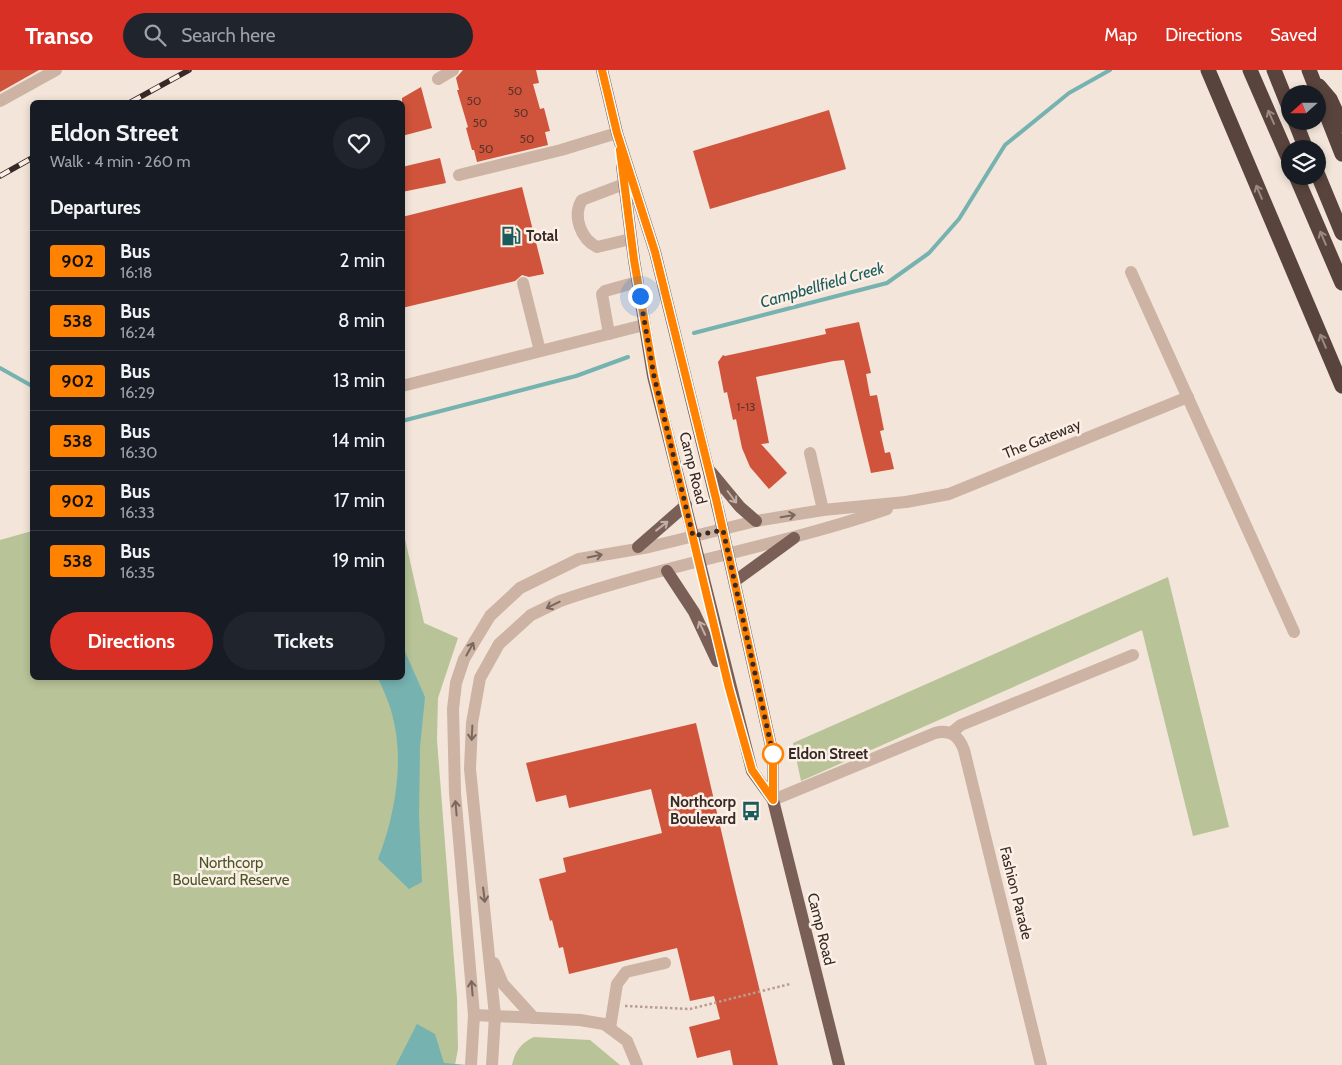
<!DOCTYPE html>
<meta charset="utf-8">
<style>
body{margin:0;font-family:Cabin,sans-serif;background:#20242c;color:#f1f3f6;height:100vh;display:flex;flex-direction:column;font-size:19px;white-space:nowrap}
*{box-sizing:border-box;margin:0}
p{font-size:16px;color:#9ea1a6}
.icon{flex:none;width:28px;height:28px;fill:none;stroke:currentColor;stroke-width:2;stroke-linecap:round;stroke-linejoin:round}
.map{position:relative;flex:1;overflow:hidden}
.sheet{position:absolute;left:30px;top:30px;width:375px;height:580px;display:flex;flex-direction:column;background:#171b24;border-radius:8px;box-shadow:0 2px 8px #0003}
.sheet>*{flex:none}
.badge{padding:0 10px;border-radius:4px;font-size:18px;line-height:32px}
.needle{width:32px;rotate:249deg}
.controls{position:absolute;left:1281px;top:15px;display:grid;gap:10px}
.controls a{display:grid;place-items:center;width:45px;height:45px;border-radius:50%;background:#171b24;box-shadow:0 2px 8px #0003;font-size:25px}
.you{position:absolute;width:25px;height:25px;margin:-12px;border:4px solid #fff;border-radius:50%;background:#1a73e8;box-shadow:0 0 0 8px #1a73e833}
.map>.badge{position:absolute;translate:-50% -50%;box-shadow:0 0 0 2px #fff}
h2{padding:0 20px;font-size:19px;line-height:45px}
.round{display:grid;place-items:center;flex:none;width:52px;height:52px;border-radius:26px;background:#20242c}
.overview{display:flex;align-items:center;justify-content:space-between;height:85px;padding:0 20px}
h1{font-size:24px;font-weight:700;line-height:38px}
.action{display:flex;gap:10px;margin-top:auto;padding:10px 20px}
.action a{flex:1;height:58px;border-radius:30px;background:#d93025;color:#fff;font-size:20px;font-weight:700;line-height:58px;text-align:center}
.action a+a{background:#20242c;color:#f1f3f6}
ul{padding:0;list-style:none}
li{display:flex;align-items:center;gap:15px;height:60px;padding:0 20px;border-top:1px solid #363941}
li div{flex:1}
li b{display:block;font-size:19px}
li em{font-style:normal}
li .badge{min-width:55px;font-weight:700;text-align:center}
header{display:flex;align-items:center;gap:30px;box-sizing:border-box;height:70px;padding:0 25px;background:#d93025;color:#fff}
header strong{font-size:24px}
nav{display:flex;gap:28px;margin-inline-start:auto;font-size:18px}
.search{width:350px;height:45px;background:#20242c;display:flex;align-items:center;gap:12px;box-sizing:border-box;padding:0 18px;border-radius:28px;color:#9ea1a6;font-size:19px}
.map>svg:first-child{display:block}
.green{fill:#b8c398}
.water{fill:#76b2b0}
.lines{fill:none;stroke-linecap:round;stroke-linejoin:round}
.stream{stroke:#76b2b0;stroke-width:4}
.building{fill:#cf543b}
.path{stroke:#b89d8e;stroke-width:2.5;stroke-dasharray:2.5 2.5;stroke-linecap:butt}
.minor{stroke:#ccb3a4;stroke-width:12}
.major{stroke:#7a5f56;stroke-width:12}
.highway{stroke:#59433d;stroke-width:15}
.rail-casing{stroke:#372a26;stroke-width:5.5}
.rail{stroke:#fbefe6;stroke-width:4;stroke-dasharray:11;stroke-linecap:butt}
.oneway{stroke:#9a8881}
.oneway2{stroke:#c1aea5}
.oneway3{stroke:#7a685f}
.line-casing{stroke:#fff;stroke-width:11}
.line{stroke:#ff8200;stroke-width:8}
.walk{stroke:#372a26;stroke-width:5;stroke-dasharray:0 9}
.stop-dot{fill:#fff;stroke:#ff8200;stroke-width:2.5}
.labels{text-anchor:middle;dominant-baseline:central;stroke-width:5;stroke-linejoin:round;paint-order:stroke}
.number-label{font-size:12px;fill:#5d342b}
.poi-label{font-size:15px;font-weight:bold;fill:#372a26;stroke:#fbefe6;text-anchor:start}
.street-label{font-size:15px;fill:#372a26;stroke:#fbefe6}
.stop-label{font-size:15px;font-weight:bold;fill:#372a26;stroke:#fbefe6;text-anchor:start}
.park-label{font-size:15px;fill:#495728;stroke:#fbefe6}
.water-label{font-size:16px;font-style:italic;fill:#195b5b;stroke:#fbefe6}
</style>
<header>
<strong>Transo</strong>
<div class="search"><svg class="icon" aria-label="search" viewBox="0 0 24 24"><circle cx="10" cy="10" r="6"/><path d="M15 15l6 6"/></svg>Search here</div>
<nav><a>Map</a><a>Directions</a><a>Saved</a></nav>
</header>
<div class="map">
<svg width="1342" height="995" viewBox="0 0 1342 995">
<rect width="100%" height="100%" fill="#f3e5d9"/>
<g class="green">
<polygon points="403,460 424,553 458,568 438,628 437,670 457,928 458,979 455,995 0,995 0,470 32,461 32,608 402,608"/>
<polygon points="1168,507 1229,757 1193,766 1142,560 801,711 793,673"/>
<path d="M534 967 590 970 620 995H512C515 981 521 973 534 967Z"/>
</g>
<g class="water">
<path d="M403 577 425 627 420 677 419 745 422 812 409 819 378 789C395 746 405 690 392 644 389 632 383 619 378 608H402Z"/>
<polygon points="417,954 435,964 444,993 467,995 396,995"/>
</g>
<g class="lines">
<g class="stream">
<polyline points="694,263 887,213 929,183 959,149 1005,75 1069,23 1110,0"/>
<polyline points="0,298 32,316"/>
<polyline points="402,351 576,306 628,287"/>
</g>
</g>
<g class="building">
<polygon points="0,0 39,0 0,22"/>
<polygon points="463,0 536,0 539,13 533,14 540,39 544,38 550,61 545,62 548,75 477,92 474,80 472,80 466,58 468,57 457,20 459,20 456,8"/>
<polygon points="421,17 432,58 402,66 402,28"/>
<polygon points="829,40 846,99 710,139 693,81"/>
<polygon points="440,88 446,113 402,122 402,97"/>
<polygon points="522,117 544,204 529,207 522,205 515,211 402,238 402,147"/>
<polygon points="859,252 871,303 866,304 870,326 877,325 884,360 880,361 885,383 890,382 894,399 871,403 844,290 834,291 756,307 769,373 761,374 787,403 769,419 750,397 742,378 736,349 733,350 727,322 724,323 718,292 723,285 725,286 826,264 825,259"/>
<polygon points="696,653 732,807 778,995 733,995 730,980 697,988 689,957 720,949 714,926 690,931 677,878 569,904 563,877 559,878 552,850 550,851 539,809 566,802 563,788 662,763 651,719 569,738 566,725 536,732 526,693"/>
</g>
<g class="lines">
<polyline class="path" points="625,936 690,939 790,914"/>
<g class="minor">
<polyline points="438,9 453,0"/>
<polyline points="0,31 56,0"/>
<polyline points="459,105 561,80 617,63"/>
<path d="M624 114 582 130C572 146 581 169 597 177L631 169"/>
<polyline points="1131,202 1294,562"/>
<polyline points="523,213 540,281"/>
<polyline points="609,264 602,224 605,221 637,212"/>
<polyline points="402,316 644,255"/>
<polyline points="810,383 823,440"/>
<polyline points="951,663 961,655 1133,585"/>
<path d="M773 730 935 663C950 659 959 666 964 680L1041 995"/>
<polyline points="494,893 503,914 534,948"/>
<polyline points="474,945 580,950 604,954 627,971 637,995"/>
<polyline points="610,958 617,914 626,902 665,893"/>
<polyline points="471,995 474,945 455,723 453,639 456,613 464,589 490,546 520,518 579,489 649,477 756,451 823,440 906,432 949,424 1188,327"/>
<path d="M492 995 495 946 470 699 472 653 480 608 499 574 531 545 560 531C667 494 780 476 887 439"/>
</g>
<g class="major">
<polyline points="602,0 617,63 655,182 719,443 773,685 773,730 839,995"/>
<polyline points="622,96 634,190 653,306 752,701 773,730"/>
<polyline points="711,402 740,437 756,451"/>
<polyline points="638,477 686,435"/>
<polyline points="667,501 694,542 717,591"/>
<polyline points="735,511 794,468"/>
</g>
<g class="highway">
<polyline points="1208,0 1342,316"/>
<polyline points="1250,0 1290,92"/>
<polyline points="1274,0 1290,40"/>
<polyline points="1309,0 1342,84"/>
<polyline points="1319,16 1330,29 1342,55"/>
<polyline points="1295,51 1306,79"/>
<polyline points="1318,105 1342,163"/>
<polyline points="1296,106 1342,213"/>
</g>
<defs>
<g id="rail">
<polyline points="131,32 189,0"/>
<polyline points="0,106 32,88"/>
</g>
</defs>
<use href="#rail" class="rail-casing"/>
<use href="#rail" class="rail"/>
</g>
<defs><path id="oneway-shaft" d="M-6 0H5M1.5-3L5.5 0L1.5 3" fill="none" stroke-width="1.6" stroke-linecap="round" stroke-linejoin="round" transform="scale(1.25)"/></defs>
<g class="oneway">
<use href="#oneway-shaft" transform="translate(1271 47) rotate(-114)"/>
<use href="#oneway-shaft" transform="translate(1259 122) rotate(-113)"/>
<use href="#oneway-shaft" transform="translate(1323 168) rotate(-113)"/>
<use href="#oneway-shaft" transform="translate(1323 271) rotate(-113)"/>
</g>
<g class="oneway2">
<use href="#oneway-shaft" transform="translate(732 427) rotate(53)"/>
<use href="#oneway-shaft" transform="translate(662 456) rotate(-38)"/>
<use href="#oneway-shaft" transform="translate(702 558) rotate(-115)"/>
</g>
<g class="oneway3">
<use href="#oneway-shaft" transform="translate(788 446) rotate(-10)"/>
<use href="#oneway-shaft" transform="translate(595 486) rotate(-12)"/>
<use href="#oneway-shaft" transform="translate(553 535) rotate(154)"/>
<use href="#oneway-shaft" transform="translate(470 579) rotate(-61)"/>
<use href="#oneway-shaft" transform="translate(472 663) rotate(93)"/>
<use href="#oneway-shaft" transform="translate(456 738) rotate(-95)"/>
<use href="#oneway-shaft" transform="translate(484 825) rotate(83)"/>
<use href="#oneway-shaft" transform="translate(472 918) rotate(-95)"/>
</g>
<g class="lines">
<defs>
<polyline id="line" points="602,0 617,63 655,182 716,429 773,685 773,730 752,700 729,618 654,306 634,190 620,80"/>
</defs>
<use href="#line" class="line-casing"/>
<use href="#line" class="line"/>
<polyline class="walk" points="640,226 654,306 693,466 723,460 773,684"/>
</g>
<defs>
<symbol id="fuel-bare" viewBox="-9 -9 18 18"><path d="M-5.5-6h7V0h2V4h1.3V-2.5L3-4.5l.8-.8L6-3V5H2.5V1h-1V6h-7ZM-4.2-4.7v3.2H.2V-4.7Z" fill="#195b5b" stroke="#fbefe6" stroke-width="2.5" paint-order="stroke"/></symbol>
<symbol id="bus-bare" viewBox="-9 -9 18 18"><path d="M-5-6H5V4H4V6H2V4H-2V6H-4V4H-5ZM-3.5-4V0h7V-4ZM-3.5 1.2v1.5H-2V1.2ZM2 1.2v1.5H3.5V1.2Z" fill="#195b5b" stroke="#fbefe6" stroke-width="2.5" paint-order="stroke"/></symbol>
</defs>
<g fill-rule="evenodd">
<use href="#fuel-bare" x="497" y="152" width="28" height="28"/>
<use href="#bus-bare" x="737" y="727" width="28" height="28"/>
</g>
<circle class="stop-dot" cx="773" cy="684" r="10"/>
<g class="labels">
<g class="number-label">
<text x="515" y="20">50</text>
<text x="474" y="30">50</text>
<text x="521" y="42">50</text>
<text x="480" y="52">50</text>
<text x="527" y="68">50</text>
<text x="486" y="78">50</text>
<text x="746" y="336">1-13</text>
</g>
<g class="poi-label">
<text x="526" y="166">Total</text>
<text x="736" y="732" text-anchor="end">Northcorp<tspan x="736" dy="17">Boulevard</tspan></text>
</g>
<g class="street-label">
<text transform="translate(1042 369) rotate(-22)">The Gateway</text>
<text transform="translate(693 398) rotate(76)">Camp Road</text>
<text transform="translate(1016 823) rotate(76)">Fashion Parade</text>
<text transform="translate(821 859) rotate(76)">Camp Road</text>
</g>
<g class="stop-label">
<text x="788" y="684">Eldon Street</text>
</g>
<g class="park-label">
<text x="231" y="793">Northcorp<tspan x="231" dy="17">Boulevard Reserve</tspan></text>
</g>
<g class="water-label">
<text transform="translate(822 215) rotate(-16)">Campbellfield Creek</text>
</g>
</g>
</svg>
<div class="controls">
<a><svg class="needle" viewBox="-14 -14 28 28"><path d="M0-13l5 13h-10z" fill="#e53935"/><path d="M0 13l5-13h-10z" fill="#9ea1a6"/></svg></a>
<a><svg class="icon" aria-label="layers" viewBox="0 0 24 24"><path d="M12 4l9 5-9 5-9-5zM3 14l9 5 9-5"/></svg></a>
</div>
<div class="you" style="left:640px;top:226px"></div>
<section class="sheet">
<div class="overview"><div><h1>Eldon Street</h1><p>Walk · 4 min · 260 m</p></div><a class="round"><svg class="icon" aria-label="heart" viewBox="0 0 24 24"><path d="M12 20l-8-8c-3-5 5-10 8-4 3-6 11-1 8 4z"/></svg></a></div>
<h2>Departures</h2>
<ul>
<li><span class="badge" style="background:#ff8200;color:#111">902</span><div><b>Bus</b><p>16:18</p></div><em>2 min</em></li>
<li><span class="badge" style="background:#ff8200;color:#111">538</span><div><b>Bus</b><p>16:24</p></div><em>8 min</em></li>
<li><span class="badge" style="background:#ff8200;color:#111">902</span><div><b>Bus</b><p>16:29</p></div><em>13 min</em></li>
<li><span class="badge" style="background:#ff8200;color:#111">538</span><div><b>Bus</b><p>16:30</p></div><em>14 min</em></li>
<li><span class="badge" style="background:#ff8200;color:#111">902</span><div><b>Bus</b><p>16:33</p></div><em>17 min</em></li>
<li><span class="badge" style="background:#ff8200;color:#111">538</span><div><b>Bus</b><p>16:35</p></div><em>19 min</em></li>
</ul>
<div class="action"><a>Directions</a><a>Tickets</a></div>
</section>
</div>
